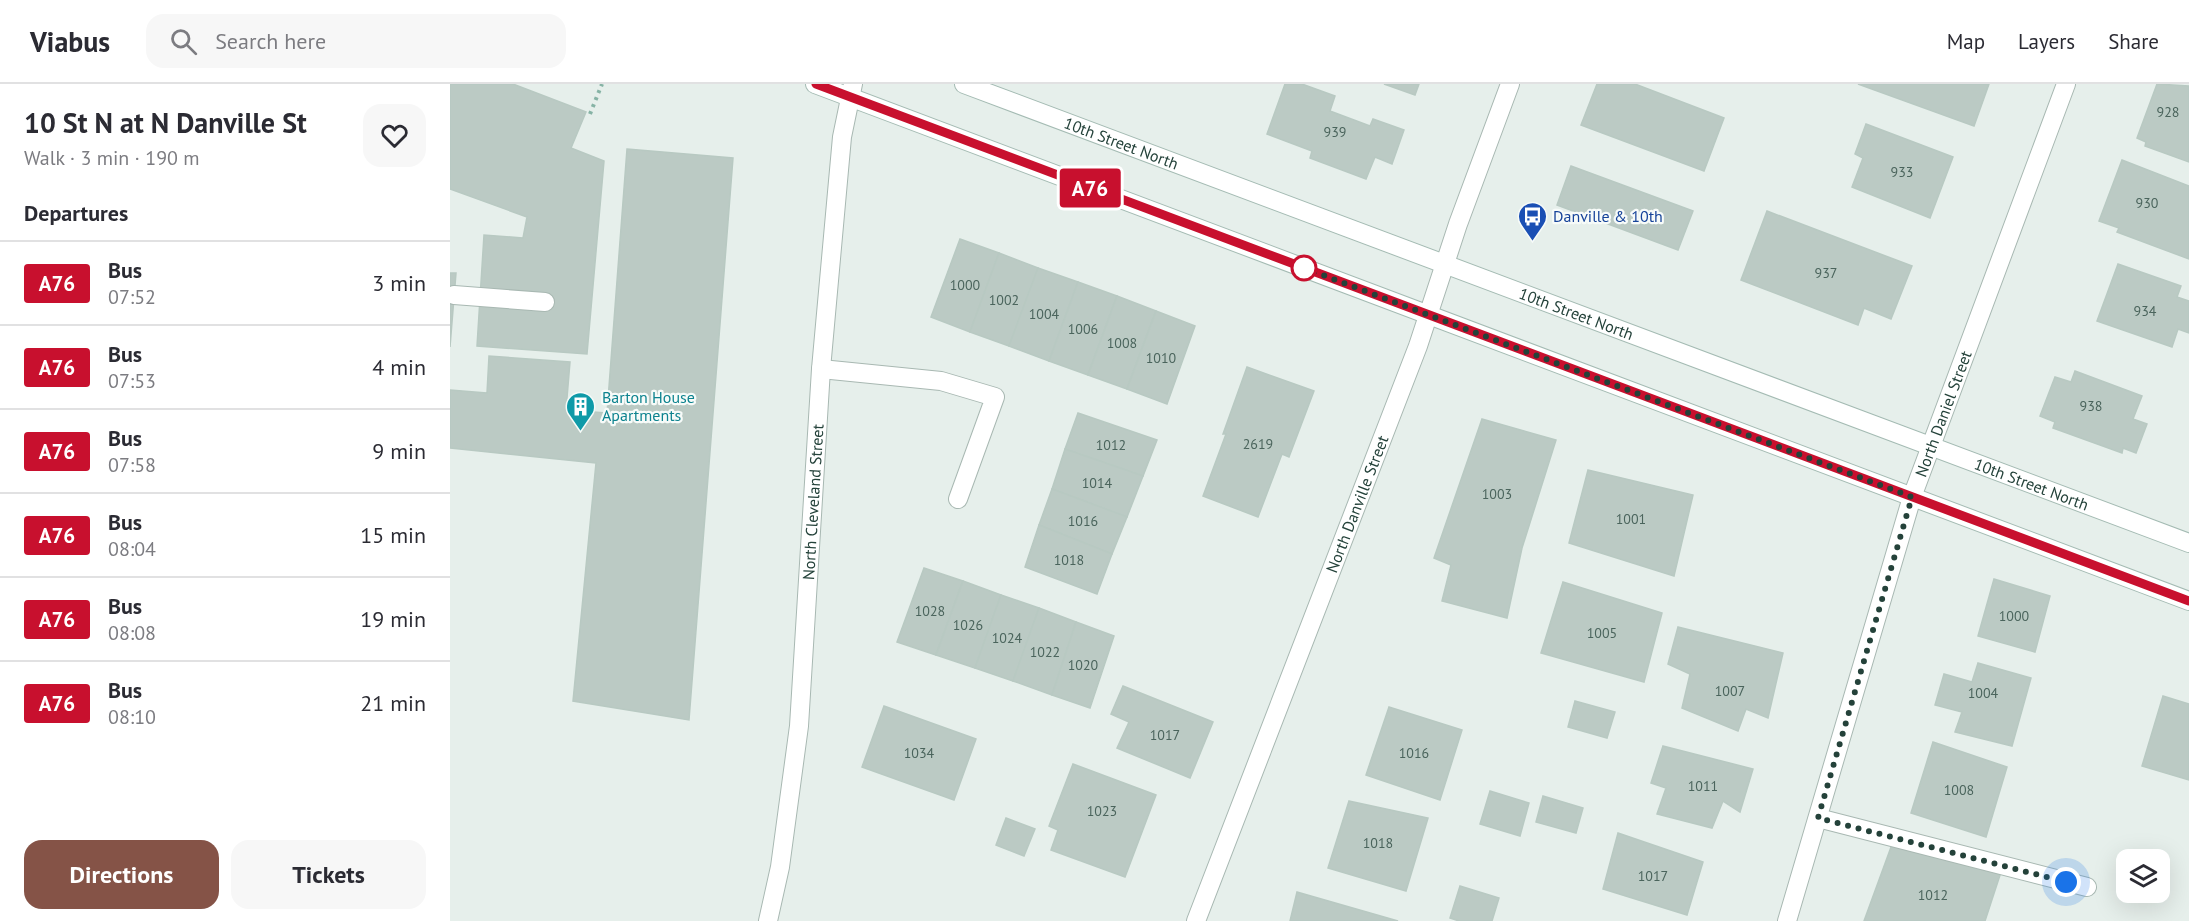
<!DOCTYPE html>
<meta charset="utf-8">
<style>
body{margin:0;font-family:"PT Sans",sans-serif;background:#f7f7f7;color:#2b2b33;height:100vh;display:flex;flex-direction:column;font-size:22px;white-space:nowrap}
*{box-sizing:border-box;margin:0}
p{font-size:20px;color:#7c7c81}
.icon{flex:none;width:33px;height:33px;fill:none;stroke:currentColor;stroke-width:2;stroke-linecap:round;stroke-linejoin:round}
.map{position:relative;flex:1;overflow:hidden}
.details{display:flex;flex-direction:column;background:#fff;width:450px}
.details>*{flex:none}
.badge{padding:0 12px;border-radius:4px;font-size:21px;line-height:39px}
.fabs{position:absolute;left:1666px;top:765px;display:grid;gap:12px}
.fabs a{display:grid;place-items:center;width:54px;height:54px;border-radius:12px;background:#fff;box-shadow:0 6px 24px #0002;font-size:30px}
.you{position:absolute;width:30px;height:30px;margin:-15px;border:4px solid #fff;border-radius:50%;background:#1a73e8;box-shadow:0 0 0 9px #1a73e833}
.map>.badge{position:absolute;translate:-50% -50%;box-shadow:0 0 0 3px #fff}
h2{padding:0 24px;font-size:22px;line-height:54px}
.round{display:grid;place-items:center;flex:none;width:63px;height:63px;border-radius:18px;background:#f7f7f7}
.headline{display:flex;align-items:center;justify-content:space-between;height:102px;padding:0 24px}
h1{font-size:28px;font-weight:700;line-height:45px}
.action{display:flex;gap:12px;margin-top:auto;padding:12px 24px}
.action a{flex:1;height:69px;border-radius:18px;background:#855347;color:#fff;font-size:24px;font-weight:700;line-height:69px;text-align:center}
.action a+a{background:#f7f7f7;color:#2b2b33}
ul{padding:0;list-style:none}
li{display:flex;align-items:center;gap:18px;height:84px;padding:0 24px;border-top:2px solid #e1e1e2}
li div{flex:1}
li b{display:block;font-size:22px}
li em{font-style:normal}
li .badge{min-width:66px;font-weight:700;text-align:center}
header{display:flex;align-items:center;gap:36px;box-sizing:border-box;height:84px;padding:0 30px;background:#fff;border-bottom:2px solid #e1e1e2}
header strong{font-size:28px}
nav{display:flex;gap:33px;margin-inline-start:auto;font-size:21px}
.search{width:420px;height:54px;background:#f7f7f7;display:flex;align-items:center;gap:15px;box-sizing:border-box;padding:0 21px;border-radius:18px;color:#7c7c81;font-size:22px}
main{display:flex;flex:1;min-height:0}
.map>svg:first-child{display:block}
.building{fill:#bbcac4;stroke:#b8c9c2;stroke-width:1.5}
.lines{fill:none;stroke-linecap:round;stroke-linejoin:round}
.lane-casing{stroke:#a8b8b2;stroke-width:20}
.street-casing{stroke:#a8b8b2;stroke-width:20}
.secondary-casing{stroke:#a4bbb3;stroke-width:20}
.path{stroke:#86b3a5;stroke-width:4;stroke-dasharray:3 4.5;stroke-linecap:butt}
.lane{stroke:#fff;stroke-width:18}
.street{stroke:#fff;stroke-width:18}
.secondary{stroke:#fff;stroke-width:18}
.line-casing{stroke:#fff;stroke-width:14}
.line{stroke:#c8102e;stroke-width:9}
.walk{stroke:#24423a;stroke-width:6;stroke-dasharray:0 10.8}
.stop-dot{fill:#fff;stroke:#c8102e;stroke-width:3}
.labels{text-anchor:middle;dominant-baseline:central;stroke-width:4.5;stroke-linejoin:round;paint-order:stroke}
.number-label{font-size:14px;fill:#4a645c}
.street-label{font-size:16px;fill:#24423a;stroke:#f7fbf9}
.transit-label{font-size:16px;fill:#164399;stroke:#f7fbf9;text-anchor:start}
.culture-label{font-size:16px;fill:#0d838f;stroke:#f7fbf9;text-anchor:start}
</style>
<header>
<strong>Viabus</strong>
<div class="search"><svg class="icon" aria-label="search" viewBox="0 0 24 24"><circle cx="10" cy="10" r="6"/><path d="M15 15l6 6"/></svg>Search here</div>
<nav><a>Map</a><a>Layers</a><a>Share</a></nav>
</header>
<main>
<section class="details">
<div class="headline"><div><h1>10 St N at N Danville St</h1><p>Walk · 3 min · 190 m</p></div><a class="round"><svg class="icon" aria-label="heart" viewBox="0 0 24 24"><path d="M12 20l-8-8c-3-5 5-10 8-4 3-6 11-1 8 4z"/></svg></a></div>
<h2>Departures</h2>
<ul>
<li><span class="badge" style="background:#c8102e;color:#fff">A76</span><div><b>Bus</b><p>07:52</p></div><em>3 min</em></li>
<li><span class="badge" style="background:#c8102e;color:#fff">A76</span><div><b>Bus</b><p>07:53</p></div><em>4 min</em></li>
<li><span class="badge" style="background:#c8102e;color:#fff">A76</span><div><b>Bus</b><p>07:58</p></div><em>9 min</em></li>
<li><span class="badge" style="background:#c8102e;color:#fff">A76</span><div><b>Bus</b><p>08:04</p></div><em>15 min</em></li>
<li><span class="badge" style="background:#c8102e;color:#fff">A76</span><div><b>Bus</b><p>08:08</p></div><em>19 min</em></li>
<li><span class="badge" style="background:#c8102e;color:#fff">A76</span><div><b>Bus</b><p>08:10</p></div><em>21 min</em></li>
</ul>
<div class="action"><a>Directions</a><a>Tickets</a></div>
</section>
<div class="map">
<svg width="1739" height="837" viewBox="0 0 1739 837">
<rect width="100%" height="100%" fill="#e6efeb"/>
<g class="building">
<polygon points="0,0 63,0 136,28 121,64 154,77 137,270 27,262 34,151 73,154 77,133 0,105"/>
<polygon points="835,0 852,0 885,12 880,27 920,42 923,35 954,46 942,80 925,73 916,95 860,74 862,67 817,50"/>
<polygon points="934,0 969,0 965,11"/>
<polygon points="1147,0 1185,0 1274,34 1254,87 1131,41"/>
<polygon points="1408,0 1539,0 1524,42"/>
<polygon points="1707,0 1739,2 1739,78 1695,62 1696,58 1687,54"/>
<polygon points="1416,40 1503,73 1480,134 1402,103 1413,74 1405,70"/>
<polygon points="177,65 283,74 239,636 123,617 146,379 0,364 0,306 37,309 39,272 120,278 116,326 157,329"/>
<polygon points="1672,76 1739,102 1739,175 1667,148 1669,144 1649,137"/>
<polygon points="1121,82 1243,127 1228,166 1107,121"/>
<polygon points="1317,127 1462,182 1441,235 1414,224 1408,241 1291,196"/>
<polygon points="510,155 549,169 520,248 481,233"/>
<polygon points="549,169 588,184 559,262 520,248"/>
<polygon points="1668,180 1731,202 1727,213 1739,217 1739,249 1728,245 1722,263 1647,237"/>
<polygon points="588,184 628,198 599,277 559,262"/>
<polygon points="0,189 6,189 0,263"/>
<polygon points="628,198 667,212 638,291 599,277"/>
<polygon points="667,212 706,227 677,305 638,291"/>
<polygon points="706,227 745,242 717,320 677,305"/>
<polygon points="797,283 864,307 839,373 832,370 808,433 753,412 776,350 773,350"/>
<polygon points="1625,287 1692,312 1683,335 1697,340 1686,369 1673,364 1672,369 1603,344 1605,338 1590,332 1605,293 1621,298"/>
<polygon points="628,329 707,356 693,392 615,365"/>
<polygon points="1032,335 1106,356 1072,464 1057,534 992,517 1001,481 984,474"/>
<polygon points="615,365 693,392 677,433 602,405"/>
<polygon points="1138,386 1243,411 1224,492 1119,459"/>
<polygon points="602,405 677,433 662,470 589,441"/>
<polygon points="589,441 662,470 647,510 575,483"/>
<polygon points="474,484 513,497 486,571 447,558"/>
<polygon points="1544,495 1600,512 1585,568 1528,552"/>
<polygon points="513,497 551,511 525,584 486,571"/>
<polygon points="1113,498 1212,529 1194,598 1091,569"/>
<polygon points="551,511 589,524 563,597 525,584"/>
<polygon points="589,524 626,538 602,611 563,597"/>
<polygon points="626,538 664,552 640,624 602,611"/>
<polygon points="1228,543 1333,569 1318,634 1296,625 1288,647 1232,624 1240,590 1218,580"/>
<polygon points="1528,579 1581,594 1562,662 1505,648 1512,628 1485,621 1494,590 1522,598"/>
<polygon points="673,602 763,638 740,694 667,664 679,638 661,630"/>
<polygon points="1713,612 1739,620 1739,696 1692,682"/>
<polygon points="1125,617 1165,628 1157,654 1118,643"/>
<polygon points="434,622 526,655 504,716 412,683"/>
<polygon points="939,623 1012,646 990,716 916,691"/>
<polygon points="1483,658 1557,683 1536,753 1461,729"/>
<polygon points="1213,662 1303,685 1290,728 1273,717 1262,744 1207,730 1216,704 1201,699"/>
<polygon points="623,680 706,711 675,793 601,766 608,746 599,742"/>
<polygon points="1040,707 1079,719 1070,752 1030,740"/>
<polygon points="1093,712 1133,724 1126,749 1086,738"/>
<polygon points="899,717 978,734 956,807 878,784"/>
<polygon points="556,734 585,745 574,772 546,761"/>
<polygon points="1168,749 1253,778 1237,831 1153,805"/>
<polygon points="1444,755 1552,785 1535,837 1414,837"/>
<polygon points="1010,802 1049,814 1042,837 1009,837 1000,834"/>
<polygon points="847,808 948,837 840,837"/>
</g>
<g class="lines">
<defs>
<g id="lane">
<polyline points="4,211 95,218"/>
<polyline points="371,285 491,297 545,313 508,415"/>
<polyline points="1368,734 1637,803"/>
</g>
<g id="street">
<path id="s1" d="M318 837 330 783 349 642 371 285 392 53 403 0"/>
<path id="s2" d="M746 837 968 262 1008 140 1060 0"/>
<path id="s3" d="M1337 837 1462 413 1616 0"/>
</g>
<g id="secondary">
<polyline points="365,0 1739,517"/>
<path id="s4" d="M514 0 1739 459"/>
</g>
</defs>
<use href="#lane" class="lane-casing"/>
<use href="#street" class="street-casing"/>
<use href="#secondary" class="secondary-casing"/>
<polyline class="path" points="140,30 152,0"/>
<use href="#lane" class="lane"/>
<use href="#street" class="street"/>
<use href="#secondary" class="secondary"/>
</g>
<g class="lines">
<defs>
<polyline id="line" points="366,0 1739,517"/>
</defs>
<use href="#line" class="line-casing"/>
<use href="#line" class="line"/>
<polyline class="walk" points="854,184 1462,413 1368,734 1616,798"/>
</g>
<defs>
<symbol id="bus-pin" viewBox="-11 -11 22 30"><path d="M0 17L-7.5 6A9.5 9.5 0 1 1 7.5 6Z" fill="#1a4fb4" stroke="#f7fbf9"/><path d="M-5-6H5V4H4V6H2V4H-2V6H-4V4H-5ZM-3.5-4V0h7V-4ZM-3.5 1.2v1.5H-2V1.2ZM2 1.2v1.5H3.5V1.2Z" fill="#fff"/></symbol>
<symbol id="building-pin" viewBox="-11 -11 22 30"><path d="M0 17L-7.5 6A9.5 9.5 0 1 1 7.5 6Z" fill="#0f9aa8" stroke="#f7fbf9"/><path d="M-4-6H4V6H1V3H-1V6H-4ZM-2.5-4.3h1.7v1.8h-1.7ZM.8-4.3h1.7v1.8H.8ZM-2.5-1h1.7V.8h-1.7ZM.8-1h1.7V.8H.8Z" fill="#fff"/></symbol>
</defs>
<g fill-rule="evenodd">
<use href="#bus-pin" x="1066" y="116" width="33" height="45"/>
<use href="#building-pin" x="114" y="306" width="33" height="45"/>
</g>
<circle class="stop-dot" cx="854" cy="184" r="12"/>
<g class="labels">
<g class="number-label">
<text x="1718" y="28">928</text>
<text x="885" y="48">939</text>
<text x="1452" y="88">933</text>
<text x="1697" y="119">930</text>
<text x="1376" y="189">937</text>
<text x="515" y="201">1000</text>
<text x="554" y="216">1002</text>
<text x="1695" y="227">934</text>
<text x="594" y="230">1004</text>
<text x="633" y="245">1006</text>
<text x="672" y="259">1008</text>
<text x="711" y="274">1010</text>
<text x="1641" y="322">938</text>
<text x="808" y="360">2619</text>
<text x="661" y="361">1012</text>
<text x="647" y="399">1014</text>
<text x="1047" y="410">1003</text>
<text x="1181" y="435">1001</text>
<text x="633" y="437">1016</text>
<text x="619" y="476">1018</text>
<text x="480" y="527">1028</text>
<text x="1564" y="532">1000</text>
<text x="518" y="541">1026</text>
<text x="1152" y="549">1005</text>
<text x="557" y="554">1024</text>
<text x="595" y="568">1022</text>
<text x="633" y="581">1020</text>
<text x="1280" y="607">1007</text>
<text x="1533" y="609">1004</text>
<text x="715" y="651">1017</text>
<text x="469" y="669">1034</text>
<text x="964" y="669">1016</text>
<text x="1253" y="702">1011</text>
<text x="1509" y="706">1008</text>
<text x="652" y="727">1023</text>
<text x="928" y="759">1018</text>
<text x="1203" y="792">1017</text>
<text x="1483" y="811">1012</text>
</g>
<g class="street-label">
<text stroke="none"><textPath href="#s4" startOffset="168">10th Street North</textPath></text>
<text stroke="none"><textPath href="#s4" startOffset="654">10th Street North</textPath></text>
<text stroke="none"><textPath href="#s3" startOffset="531">North Daniel Street</textPath></text>
<text stroke="none"><textPath href="#s4" startOffset="1140">10th Street North</textPath></text>
<text stroke="none"><textPath href="#s1" startOffset="422">North Cleveland Street</textPath></text>
<text stroke="none"><textPath href="#s2" startOffset="447">North Danville Street</textPath></text>
</g>
<g class="transit-label">
<text x="1103" y="132">Danville &amp; 10th</text>
</g>
<g class="culture-label">
<text x="152" y="313">Barton House<tspan x="152" dy="18">Apartments</tspan></text>
</g>
</g>
</svg>
<div class="fabs">
<a><svg class="icon" aria-label="layers" viewBox="0 0 24 24"><path d="M12 4l9 5-9 5-9-5zM3 14l9 5 9-5"/></svg></a>
</div>
<div class="you" style="left:1616px;top:798px"></div>
<b class="badge" style="left:640px;top:104px;background:#c8102e;color:#fff">A76</b>
</div>
</main>
